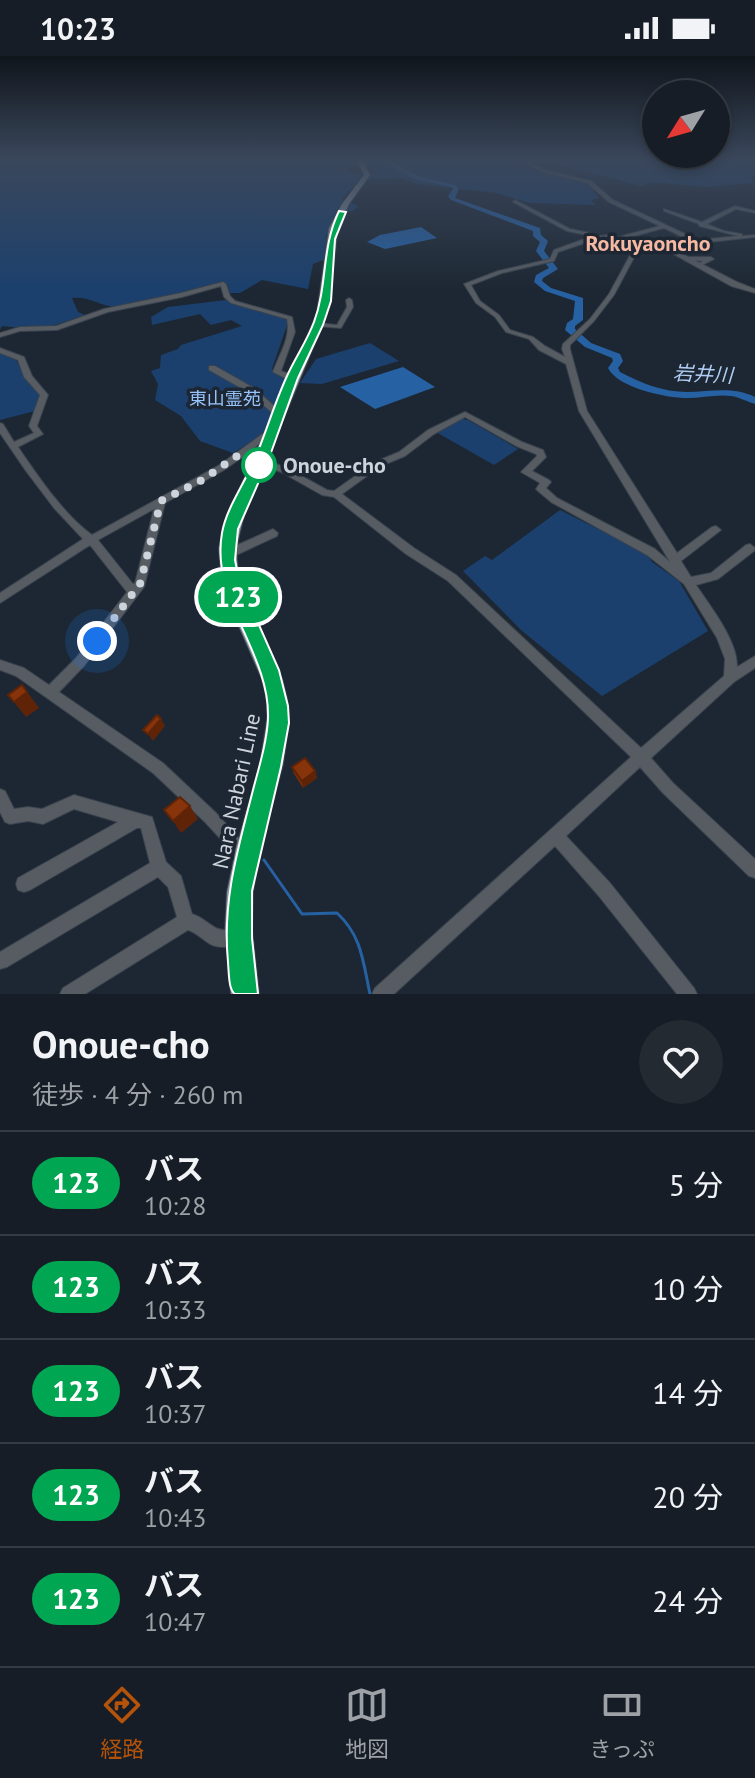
<!DOCTYPE html>
<html lang="ja">
<meta charset="utf-8">
<style>
body{margin:0;font-family:"PT Sans","Noto Sans JP",sans-serif;background:#232a32;color:#f1f3f6;height:100vh;display:flex;flex-direction:column;font-size:30px;white-space:nowrap}
*{box-sizing:border-box;margin:0}
p{font-size:26px;color:#9ea2a7}
.icon{flex:none;width:44px;height:44px;fill:none;stroke:currentColor;stroke-width:2;stroke-linecap:round;stroke-linejoin:round}
.map{position:relative;height:938px;overflow:hidden}
.sheet{display:flex;flex-direction:column;background:#161d26;flex:1}
.sheet>*{flex:none}
.badge{padding:0 16px;border-radius:26px;font-size:28px;line-height:52px}
.needle{width:52px;rotate:233deg}
.tools{position:absolute;left:642px;top:24px;display:grid;gap:16px}
.tools a{display:grid;place-items:center;width:88px;height:88px;border-radius:50%;background:#161d26;box-shadow:0 4px 12px #0003,0 0 0 2px #353b43;font-size:40px}
.you{position:absolute;width:40px;height:40px;margin:-20px;border:6px solid #fff;border-radius:50%;background:#1a73e8;box-shadow:0 0 0 12px #1a73e833}
.map>.badge{position:absolute;translate:-50% -50%;box-shadow:0 0 0 4px #fff}
.round{display:grid;place-items:center;flex:none;width:84px;height:84px;border-radius:42px;background:#232a32}
.overview{display:flex;align-items:center;justify-content:space-between;height:136px;padding:0 32px}
h1{font-size:38px;font-weight:700;line-height:60px}
ul{padding:0;list-style:none}
li{display:flex;align-items:center;gap:24px;height:104px;padding:0 32px;border-top:2px solid #353b43}
li div{flex:1}
li b{display:block;font-size:30px}
li em{font-style:normal}
li .badge{min-width:88px;font-weight:700;text-align:center}
.status{display:flex;justify-content:space-between;align-items:center;height:56px;padding:0 40px;background:#161d26;direction:ltr}
.status svg{height:22px;fill:currentColor}
.tab-bar{display:flex;justify-content:space-around;align-items:center;height:112px;border-top:2px solid #353b43;background:#161d26;font-size:22px;color:#9ea2a7}
.tab-bar a{display:grid;justify-items:center;gap:4px}
.tab-bar .selected{color:#b45309}
.map>svg:first-child{display:block}
.green{fill:#1b406d}
.water{fill:#2661a4}
.lines{fill:none;stroke-linecap:round;stroke-linejoin:round}
.stream{stroke:#2661a4;stroke-width:3}
.river{fill:#2661a4;fill-rule:evenodd}
.minor-casing{stroke:#39434e;stroke-width:2}
.tertiary-casing{stroke:#39434e;stroke-width:2}
.primary-casing{stroke:#39434e;stroke-width:2}
.minor{fill:#575c62;fill-rule:evenodd}
.tertiary{fill:#575c62;fill-rule:evenodd}
.primary{fill:#87919e;fill-rule:evenodd}
.wall{fill:#752d09}
.shaded-wall{fill:#5f2408}
.building{fill:#88340b;stroke:#5f2408;stroke-width:2}
.line{fill:#00a651;stroke:#fff;stroke-width:2}
.walk{stroke:#cdd4dc;stroke-width:8;stroke-dasharray:0 14.4}
.stop-dot{fill:#fff;stroke:#00a651;stroke-width:4}
.labels{text-anchor:middle;dominant-baseline:central;stroke-width:7;stroke-linejoin:round;paint-order:stroke}
.far-park-label{font-size:18px;fill:#97c3fb;stroke:#1d2733}
.far-water-label{font-size:20px;font-style:italic;fill:#afcdf3;stroke:#1d2733}
.far-quarter-label{font-size:22px;font-weight:bold;fill:#f7b9a1;stroke:#1d2733}
.stop-label{font-size:22px;font-weight:bold;fill:#cdd4dc;stroke:#1d2733;text-anchor:start}
.street-label{font-size:22px;fill:#cdd4dc;stroke:#1d2733}
</style>
<div class="status"><b>10:23</b><svg viewBox="0 0 49 12"><path d="M0 12V9h3v3zM5 12V6h3v6zM10 12V3h3v9zM15 12V0h3v12zM26 1h20v11H26zM47 4h2v5h-2z"/></svg></div>
<div class="map">
<svg width="755" height="938" viewBox="0 0 755 938">
<rect width="100%" height="100%" fill="#1d2733"/>
<g class="green">
<path d="M0 104H357L361 109 348 111 347 114 363 120 342 143 359 150 352 155 340 156 326 180 328 202 313 208 308 233 262 224 240 237H230L227 227H217C186 237 149 253 116 251 100 250 89 240 72 242L78 256 85 259 40 274 2 270 0 274Z"/>
<polygon points="363,104 753,104 755,118 751,122 755,127 705,131 652,126 641,130 557,108 522,108 582,125 596,133 593,135 599,142 591,144 596,149 530,147 496,137 418,128 400,122 365,124 373,116"/>
<polygon points="226,244 283,261 288,266 272,313 289,325 276,347 267,376 233,397 200,385 181,360 155,344 158,328 151,315 160,312 161,299 178,293 181,289 242,270 231,264 211,269 200,258 152,269 151,261 168,251"/>
<polygon points="370,287 399,305 322,328 300,327 316,303"/>
<polygon points="0,296 16,304 40,340 35,355 0,364"/>
<polygon points="462,363 468,364 518,393 494,409 436,376"/>
<polygon points="560,454 646,497 652,506 679,525 708,575 602,640 521,574 463,515 485,500 492,504"/>
</g>
<g class="water">
<polygon points="421,171 437,182 385,193 367,186 380,179"/>
<polygon points="403,311 435,331 375,353 340,331"/>
</g>
<g class="lines">
<path class="stream" d="M264 804 302 858 337 857C362 880 363 906 370 938"/>
<path class="river" d="M381 104H388L419 121 455 129 459 133 455 142 540 172 541 179 548 185 544 195 558 213 543 222 542 225 551 232 583 242V264L575 270V273L591 287 620 298 623 305 618 312 620 316C641 327 663 336 687 336 711 336 732 330 755 341V348C747 346 740 341 731 340 717 338 702 342 687 342 666 342 618 332 608 312L613 305 612 302 585 291 565 274 567 267 573 263 575 245 545 235 534 226 536 219 549 212 536 195 540 186 533 180V175L451 144 448 140 453 133 451 131 415 123Z"/>
<defs>
<g id="minor">
<path d="M518 104H524L545 114 591 125 613 144 698 184 738 180 699 170V168L664 155V153L702 166 735 150 755 155V157L736 153 707 168 724 175 742 178V180L755 179V181L638 194 614 239 594 265 570 289V293L587 355 677 497 712 471 716 470 721 474 681 505 691 521 711 517 746 489 750 488 755 492 754 495 718 523 696 529C710 550 738 585 737 611L755 600V612L734 626 651 702 673 727 755 803V822L749 820 663 737 640 711 566 780 610 827 694 932 697 938H677L598 839 555 790 394 938H372L375 932 631 701 448 525 406 498 334 441 322 439 281 416 241 402 224 414 165 447 144 531 84 610 59 636 163 707 215 756 250 794 253 799 250 804 245 807 240 804 205 766 153 717 16 620 0 614V604L24 612 49 629 76 602 127 536 90 489 0 547V537L83 483 54 452 26 415 0 377V367L3 368 14 386 34 377 29 370 40 339 24 321 18 304 0 297V292L24 301 32 320 48 339 37 370 43 378 18 391C37 419 64 459 92 479L218 410 268 374 271 373 275 376 247 397 287 412 327 434 334 435 375 406 399 396 428 374 465 356 522 386 543 394 546 401 532 415 549 424 551 426 546 432 557 442 655 493 670 506 579 355 566 308 539 294 529 283 506 276 495 261 476 247 464 228 498 215 550 203 554 194 587 182 607 179 618 181 660 170 609 146 587 127 543 116ZM664 172 691 185 641 191 623 183ZM597 183 616 184 634 192 609 238 590 263 563 288 562 293 565 301 545 290 533 281 510 274 499 259 480 245 471 229 502 217 554 205 558 196ZM465 361 516 390 536 398 537 400 521 416 540 427 536 433 538 435 551 446 647 499 684 528 717 582 725 603 724 620 641 692 456 519 414 492 342 438 381 410 405 400 434 378ZM154 453 135 527 133 528 98 484Z"/>
<polygon points="515,144 570,173 595,178 592,180 567,175 513,146"/>
<polygon points="687,201 711,201 714,203 698,211 695,209 703,205 685,204 685,202"/>
<path d="M223 226 226 228 230 240 235 245 292 261 295 276 281 315 295 320V324H289L273 316C279 298 291 283 287 263L231 247 224 241 221 230 182 241 108 256 57 274 20 275 0 281V277L20 271 56 270 104 253 181 237Z"/>
<polygon points="349,242 352,244 353,251 341,272 316,270 315,269 318,267 337,269 347,251 346,244"/>
<polygon points="209,310 215,310 254,332 282,357 278,359 275,359 248,336 209,314"/>
<polygon points="273,473 278,477 277,480 232,501 224,501 223,498 224,495"/>
<path d="M0 733 5 735 14 753 28 751 42 753 74 739 152 761 166 806 181 820 192 858C202 861 207 867 216 872 224 876 234 873 243 876L245 882 243 888C234 891 219 893 210 888 202 883 197 877 188 874L85 938H60L63 932 177 861 168 831 158 821 7 911 0 913V896L150 807 141 772H137L30 834 24 836 18 834 16 828 18 822 118 766 74 753 43 768 28 765 10 768 5 766 0 756Z"/>
</g>
<polygon id="tertiary" points="659,188 663,188 737,226 755,233 755,237 731,230 659,190"/>
<polygon id="primary" points="357,104 363,104 370,119 349,148 338,172 327,258 245,455 236,492 239,526 246,545 282,623 287,643 289,665 283,708 260,793 253,836 252,874 259,938 231,938 225,874 227,836 236,793 260,708 267,665 267,643 262,623 228,545 222,526 219,492 230,455 317,258 329,172 342,148 364,119"/>
</defs>
<use href="#minor" class="minor-casing"/>
<use href="#tertiary" class="tertiary-casing"/>
<use href="#primary" class="primary-casing"/>
<use href="#minor" class="minor"/>
<use href="#tertiary" class="tertiary"/>
<use href="#primary" class="primary"/>
</g>
<polygon class="wall" points="292,711 315,715 317,722 303,732 294,718"/>
<g class="shaded-wall">
<polygon points="22,629 39,652 26,661 14,646"/>
<polygon points="161,663 165,670 153,685 148,678"/>
<polygon points="315,715 317,722 303,732 302,725"/>
<polygon points="190,750 198,763 181,777 173,765"/>
</g>
<g class="building">
<polygon points="22,629 27,636 14,646 8,639"/>
<polygon points="157,659 161,663 148,678 143,674"/>
<polygon points="305,702 315,715 302,725 292,711"/>
<polygon points="180,741 190,750 173,765 164,754"/>
</g>
<linearGradient id="sky" x2="0" y2="1"><stop stop-color="#10151c"/><stop offset="0.44" stop-color="#3a475b"/><stop offset="1" stop-color="#3a475b" stop-opacity="0"/></linearGradient>
<rect width="755" height="235" fill="url(#sky)"/>
<path class="line" d="M339 155 346 156 335 183 331 245 323 269 298 322 268 405 238 473 235 504 239 524 279 614 288 650 289 667 281 711 252 835V882L258 938H235C229 934 229 921 228 906 222 844 238 793 253 734 259 711 267 686 268 662 270 596 210 544 222 477 226 453 244 428 254 405 266 377 274 348 287 320 295 302 307 285 314 266 328 228 321 192 339 155Z"/>
<g class="lines">
<polyline class="walk" points="97,585 140,528 161,445 202,424 240,398 261,405 259,409"/>
</g>
<circle class="stop-dot" cx="259" cy="409" r="16"/>
<g class="labels">
<g class="far-park-label">
<text x="225" y="342">東山霊苑</text>
</g>
<g class="far-water-label">
<text transform="translate(703 318) rotate(3)">岩井川</text>
</g>
<g class="far-quarter-label">
<text x="648" y="187">Rokuyaoncho</text>
</g>
<g class="stop-label">
<text x="283" y="409">Onoue-cho</text>
</g>
<g class="street-label">
<text transform="translate(236 735) rotate(-78)">Nara Nabari Line</text>
</g>
</g>
</svg>
<div class="tools">
<a><svg class="needle" viewBox="-14 -14 28 28"><path d="M0-13l5 13h-10z" fill="#e53935"/><path d="M0 13l5-13h-10z" fill="#9ea2a7"/></svg></a>
</div>
<div class="you" style="left:97px;top:585px"></div>
<b class="badge" style="left:238px;top:541px;background:#00a651;color:#fff">123</b>
</div>
<section class="sheet">
<div class="overview"><div><h1>Onoue-cho</h1><p>徒歩 · 4 分 · 260 m</p></div><a class="round"><svg class="icon" aria-label="heart" viewBox="0 0 24 24"><path d="M12 20l-8-8c-3-5 5-10 8-4 3-6 11-1 8 4z"/></svg></a></div>
<ul>
<li><span class="badge" style="background:#00a651;color:#fff">123</span><div><b>バス</b><p>10:28</p></div><em>5 分</em></li>
<li><span class="badge" style="background:#00a651;color:#fff">123</span><div><b>バス</b><p>10:33</p></div><em>10 分</em></li>
<li><span class="badge" style="background:#00a651;color:#fff">123</span><div><b>バス</b><p>10:37</p></div><em>14 分</em></li>
<li><span class="badge" style="background:#00a651;color:#fff">123</span><div><b>バス</b><p>10:43</p></div><em>20 分</em></li>
<li><span class="badge" style="background:#00a651;color:#fff">123</span><div><b>バス</b><p>10:47</p></div><em>24 分</em></li>
</ul>
</section>
<nav class="tab-bar">
<a class="selected"><svg class="icon" aria-label="directions" viewBox="0 0 24 24"><path d="M12 3l9 9-9 9-9-9zM9 14v-3h6M13 9l2 2-2 2"/></svg>経路</a>
<a><svg class="icon" aria-label="map" viewBox="0 0 24 24"><path d="M3 6l6-2 6 2 6-2v14l-6 2-6-2-6 2zM9 4v14M15 6v14"/></svg>地図</a>
<a><svg class="icon" aria-label="tickets" viewBox="0 0 24 24"><path d="M3 7h18v10H3zM15 7v10"/></svg>きっぷ</a>
</nav>
